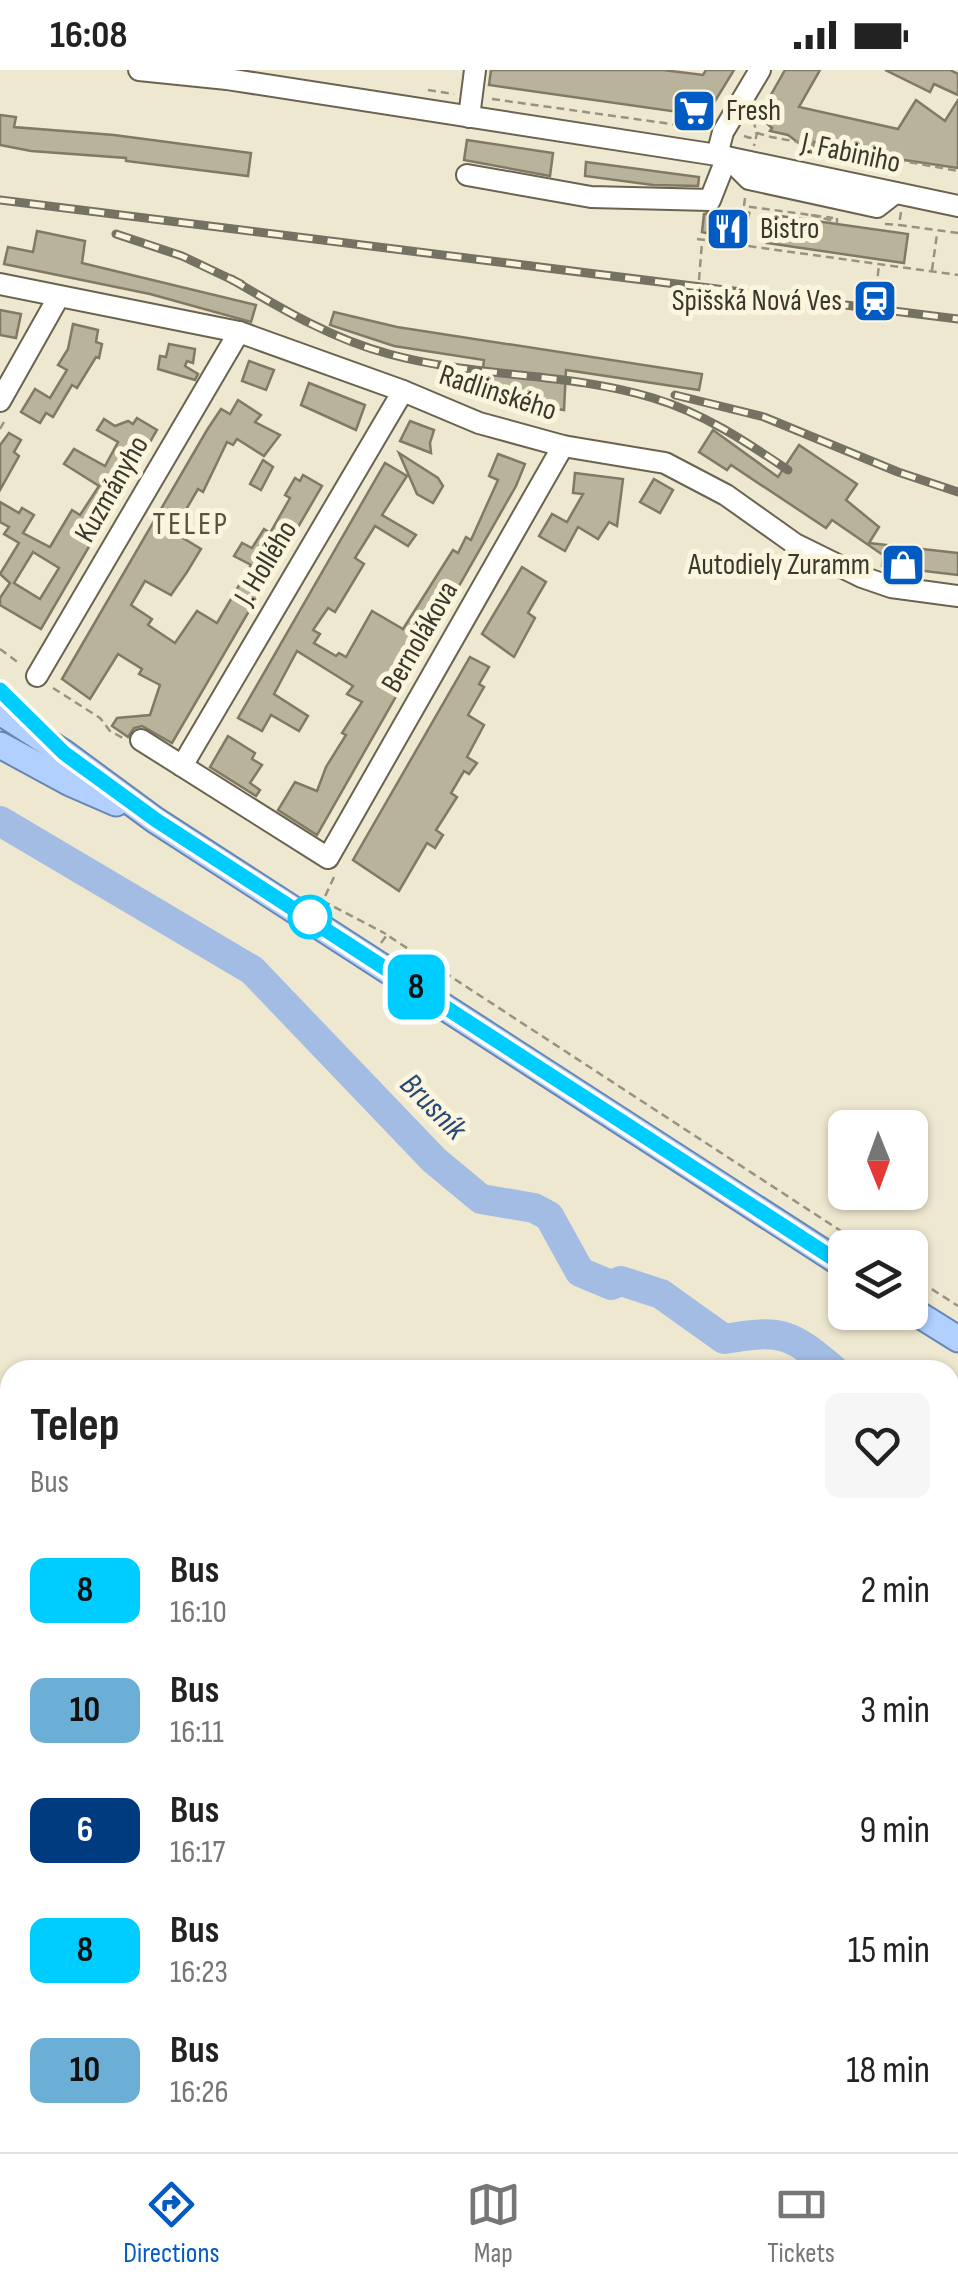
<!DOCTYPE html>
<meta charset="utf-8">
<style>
body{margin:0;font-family:"Sofia Sans Condensed",sans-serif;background:#f6f6f6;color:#222;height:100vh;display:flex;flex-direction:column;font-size:38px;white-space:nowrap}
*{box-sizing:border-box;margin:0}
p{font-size:32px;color:#767676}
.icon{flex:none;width:55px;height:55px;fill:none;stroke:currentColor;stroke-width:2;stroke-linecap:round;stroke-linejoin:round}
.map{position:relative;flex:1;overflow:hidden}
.sheet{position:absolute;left:0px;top:1290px;width:960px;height:792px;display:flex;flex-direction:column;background:#fff;border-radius:30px 30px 0 0;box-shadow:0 2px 8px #0004}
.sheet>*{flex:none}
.badge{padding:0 20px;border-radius:15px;font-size:35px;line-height:65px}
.needle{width:65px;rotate:179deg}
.controls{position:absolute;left:828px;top:1040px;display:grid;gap:20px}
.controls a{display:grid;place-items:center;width:100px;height:100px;border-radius:15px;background:#fff;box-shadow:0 2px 8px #0004;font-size:50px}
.map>.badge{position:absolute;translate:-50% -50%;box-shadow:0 0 0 5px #fff}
.round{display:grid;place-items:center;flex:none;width:105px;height:105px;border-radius:15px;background:#f6f6f6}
.overview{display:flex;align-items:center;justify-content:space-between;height:170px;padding:0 30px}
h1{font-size:48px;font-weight:700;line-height:75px}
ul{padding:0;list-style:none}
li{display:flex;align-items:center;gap:30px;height:120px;padding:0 30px}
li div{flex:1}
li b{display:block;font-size:38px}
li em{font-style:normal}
li .badge{min-width:110px;font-weight:700;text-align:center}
.status{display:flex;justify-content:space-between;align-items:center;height:70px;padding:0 50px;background:#fff;direction:ltr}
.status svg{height:28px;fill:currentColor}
.tabs{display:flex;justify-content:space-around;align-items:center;height:140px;border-top:2px solid #e0e0e0;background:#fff;font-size:28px;color:#767676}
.tabs a{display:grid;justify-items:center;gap:5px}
.tabs .on{color:#025ac3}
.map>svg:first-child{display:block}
.green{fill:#e8daad}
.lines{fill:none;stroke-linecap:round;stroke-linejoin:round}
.river{stroke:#a2bce3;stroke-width:30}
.building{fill:#bab39c;stroke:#807964;stroke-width:2.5;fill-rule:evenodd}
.minor-casing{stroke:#69634f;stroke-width:24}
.major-casing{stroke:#6686b4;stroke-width:29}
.path{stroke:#979381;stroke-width:2.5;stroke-dasharray:8 5;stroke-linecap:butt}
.minor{stroke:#fff;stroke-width:20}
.major{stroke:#b1d0fd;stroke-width:25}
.rail-casing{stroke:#757263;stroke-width:9}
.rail{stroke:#fcf5dd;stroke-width:5;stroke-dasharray:15;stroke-linecap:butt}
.line-casing{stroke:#fff;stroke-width:22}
.line{stroke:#00cdff;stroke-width:15}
.stop-dot{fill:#fff;stroke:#00cdff;stroke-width:5}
.labels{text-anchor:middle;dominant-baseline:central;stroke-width:10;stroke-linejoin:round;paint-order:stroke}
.poi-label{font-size:30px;fill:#3a382e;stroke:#fcf5dd;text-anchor:start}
.street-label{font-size:30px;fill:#3a382e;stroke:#fcf5dd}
.neighbourhood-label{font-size:32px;letter-spacing:2.5px;fill:#58523e;stroke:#fcf5dd}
.water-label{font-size:32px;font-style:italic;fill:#264779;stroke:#fcf5dd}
</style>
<div class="status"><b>16:08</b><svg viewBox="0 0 49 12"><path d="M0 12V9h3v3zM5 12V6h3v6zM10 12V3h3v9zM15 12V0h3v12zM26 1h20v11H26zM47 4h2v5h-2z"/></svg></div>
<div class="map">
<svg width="958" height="2082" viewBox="0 0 958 2082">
<rect width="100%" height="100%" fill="#efe8d0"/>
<g class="green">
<polygon points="0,1977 10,1994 10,2072 46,2073 40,2082 0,2082"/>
<polygon points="384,2073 448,2073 466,2082 398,2082"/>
</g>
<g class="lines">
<g class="river">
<path d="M0 751 252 900 434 1090 481 1129 534 1138 549 1146 580 1202 611 1215 621 1211 661 1224 724 1269C782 1259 790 1263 834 1300"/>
<polyline points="950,1365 958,1372"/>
</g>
</g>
<g class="building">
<polygon points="491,0 663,0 703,5 706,0 734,0 706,46 489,15"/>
<polygon points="785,0 820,0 799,37 898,59 916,30 945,51 958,30 958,98 891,88 875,79 874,85 814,72 812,83 788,65 770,61 772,58 763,50 764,37"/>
<polygon points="885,0 950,0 958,4 958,25 934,14 930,22"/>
<polygon points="0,45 16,47 14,57 114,65 251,83 248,106 126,91 126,88 31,81 0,75"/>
<polygon points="467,70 553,83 550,106 464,90"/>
<polygon points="586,92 699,107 698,116 653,115 585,106"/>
<polygon points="719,140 731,143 728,168 702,162 704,144"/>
<polygon points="780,146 908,164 904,193 767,173 771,147"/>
<polygon points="37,161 85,171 82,193 256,235 251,252 150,224 4,194 8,177 33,182"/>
<polygon points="0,240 21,244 16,268 0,265"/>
<polygon points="334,242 397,257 702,304 699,320 566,300 564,340 488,328 488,323 480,322 484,290 394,276 330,255"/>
<polygon points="73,254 98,260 96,272 102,274 99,288 96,287 77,318 72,315 53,347 46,343 40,353 21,342 35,319 50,328 67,300 58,295 68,279"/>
<polygon points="169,274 195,279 193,293 187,291 185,296 198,304 195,310 158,299 160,286 166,287"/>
<polygon points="249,291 274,300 266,320 242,311"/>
<polygon points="309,313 365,335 356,360 301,335"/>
<polygon points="238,330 261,345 255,352 280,365 264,386 237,369 233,375 227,372 203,422 198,419 173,462 201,479 187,502 171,525 145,511 131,535 152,549 148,555 175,573 197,541 217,553 251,495 234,486 242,473 252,478 264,459 270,463 290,428 285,425 295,408 300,411 303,405 322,416 172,673 142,656 134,658 128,667 112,656 117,648 150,645 160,615 139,604 142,599 118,584 90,629 62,609 207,360 221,339 230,344"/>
<path d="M137 348 157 360 41 559 0 535V528L10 513 0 504 19 473 4 464 9 457 0 452V432L19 443 22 438 34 445 23 463 50 477 72 440 80 445 99 416 64 394 74 379 105 396 118 372 97 360 104 349 115 356 128 351 133 354ZM33 482 59 498 40 529 14 513Z"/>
<polygon points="410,351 434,360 430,373 431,383 400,371"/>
<polygon points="713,360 778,407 799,375 857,414 846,430 879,457 869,473 958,483 958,505 882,496 883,485 832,450 826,458 731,395 727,400 699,382"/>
<polygon points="9,363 21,370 14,382 19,386 0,420 0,375"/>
<polygon points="399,383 438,408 443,416 433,433 417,424"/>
<polygon points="498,384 525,394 516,416 317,765 278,740 295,712 317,721 326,697 346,665 342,663 362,632 347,624 353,616 297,581 274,624 308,646 299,661 271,645 262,661 238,648 385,393 407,406 382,445 416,465 408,476 375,456 355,488 364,494 335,542 328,538 313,560 320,564 314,573 336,586 339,583 346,587 372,541 403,559 453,480 458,483 466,467 471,470 498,410 489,406"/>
<polygon points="263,390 273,397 261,420 250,414"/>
<polygon points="575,403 623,409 617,456 609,452 598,469 578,457 565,481 539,466 552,444 567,452 583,424 573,423"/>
<polygon points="654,409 673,420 660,443 640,432"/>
<polygon points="522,497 546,512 528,543 535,548 514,587 482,564"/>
<polygon points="470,587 489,597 479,614 484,617 468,645 484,655 467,687 477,693 469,704 464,701 451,723 457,727 436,760 443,765 435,778 427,773 399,821 353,790"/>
<polygon points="228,666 255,683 252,689 262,695 250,713 260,720 256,726 210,697"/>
</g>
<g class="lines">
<defs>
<g id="minor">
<polyline points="139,0 227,9 717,85 958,136"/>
<polyline points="469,47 475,0"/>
<polyline points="717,85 723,62 760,0"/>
<polyline points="467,105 591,127 710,130 727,87 749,109 877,137 895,123"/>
<polyline points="0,214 239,262 403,321 479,353 563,376 665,393 726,425 795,474 862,507 891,517 958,526"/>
<polyline points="0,331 58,228"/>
<polyline points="37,606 239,262"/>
<polyline points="141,670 328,788 563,376"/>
<polyline points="182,696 403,321"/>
</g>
<g id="major">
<polyline points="0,642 64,683 155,750 845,1196"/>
<polyline points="0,675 70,713 116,733"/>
<polyline points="910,1239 958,1269"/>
</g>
</defs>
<use href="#minor" class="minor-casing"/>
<use href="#major" class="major-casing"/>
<g class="path">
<polyline points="428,20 454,24"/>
<polyline points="492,29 707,59"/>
<polyline points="753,50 757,63 771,67 958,101"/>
<polyline points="744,66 750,68 757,63 754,76"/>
<polyline points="745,128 744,136 833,148"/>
<polyline points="901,142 899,155 958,163"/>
<polyline points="811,145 837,152 837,148"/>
<polyline points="885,154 899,155"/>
<polyline points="697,169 958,205"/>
<polyline points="744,175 750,138"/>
<polyline points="932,200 937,164"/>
<polyline points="699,210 702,172"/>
<polyline points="875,232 879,194"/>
<polyline points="0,359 5,350"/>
<polyline points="0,579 20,594"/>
<polyline points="53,618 100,648 110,661 123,668"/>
<polyline points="334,807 323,831 386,864"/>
<polyline points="381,873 387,865 867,1178"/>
<polyline points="910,1205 958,1236"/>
<polyline points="0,1942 10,1964"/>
<polyline points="60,2072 64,2082"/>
</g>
<use href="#minor" class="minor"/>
<use href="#major" class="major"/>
<defs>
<g id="rail">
<polyline points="0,130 958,249"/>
<polyline points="116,164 182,186 241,214"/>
<path d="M231 209C282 239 332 269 389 284 476 308 568 302 653 328 703 343 745 371 788 400"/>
<polyline points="675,325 764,347 898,402 958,422"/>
</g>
</defs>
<use href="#rail" class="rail-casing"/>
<use href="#rail" class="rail"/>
</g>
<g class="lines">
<defs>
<polyline id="line" points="0,620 64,683 156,750 845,1196"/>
</defs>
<use href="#line" class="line-casing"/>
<use href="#line" class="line"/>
</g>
<defs>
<symbol id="supermarket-square" viewBox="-11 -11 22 22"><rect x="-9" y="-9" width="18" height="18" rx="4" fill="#025ac3" stroke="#fcf5dd"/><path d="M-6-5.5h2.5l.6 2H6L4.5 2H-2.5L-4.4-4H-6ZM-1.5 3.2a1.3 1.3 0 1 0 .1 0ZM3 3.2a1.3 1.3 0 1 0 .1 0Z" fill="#fff"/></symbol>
<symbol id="restaurant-square" viewBox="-11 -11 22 22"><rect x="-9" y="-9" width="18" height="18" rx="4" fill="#025ac3" stroke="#fcf5dd"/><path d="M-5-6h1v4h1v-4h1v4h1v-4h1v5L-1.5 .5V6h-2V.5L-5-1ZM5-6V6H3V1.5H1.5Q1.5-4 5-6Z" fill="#fff"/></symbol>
<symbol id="station-square" viewBox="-11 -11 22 22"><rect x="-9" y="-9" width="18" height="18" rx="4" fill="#025ac3" stroke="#fcf5dd"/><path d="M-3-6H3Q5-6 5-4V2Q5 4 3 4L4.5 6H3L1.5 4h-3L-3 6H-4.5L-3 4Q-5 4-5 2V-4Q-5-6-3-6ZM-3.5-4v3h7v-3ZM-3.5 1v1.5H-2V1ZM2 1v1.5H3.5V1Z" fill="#fff"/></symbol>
<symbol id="shop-square" viewBox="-11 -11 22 22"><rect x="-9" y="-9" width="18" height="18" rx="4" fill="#025ac3" stroke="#fcf5dd"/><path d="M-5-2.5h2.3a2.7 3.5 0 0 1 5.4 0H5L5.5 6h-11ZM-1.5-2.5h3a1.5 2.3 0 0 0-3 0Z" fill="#fff"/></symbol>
</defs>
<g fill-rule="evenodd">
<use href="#supermarket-square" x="669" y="16" width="50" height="50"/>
<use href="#restaurant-square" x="703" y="134" width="50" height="50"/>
<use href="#station-square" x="850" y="206" width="50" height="50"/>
<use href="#shop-square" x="878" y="470" width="50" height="50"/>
</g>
<circle class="stop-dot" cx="310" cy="847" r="20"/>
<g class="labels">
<g class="poi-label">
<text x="726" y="41">Fresh</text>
<text x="760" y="159">Bistro</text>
<text x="842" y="231" text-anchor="end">Spišská Nová Ves</text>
<text x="870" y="495" text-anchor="end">Autodiely Zuramm</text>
</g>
<g class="street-label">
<text transform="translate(851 83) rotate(12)">J. Fabiniho</text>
<text transform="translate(498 323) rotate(18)">Radlinského</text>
<text transform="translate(112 419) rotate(-60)">Kuzmányho</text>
<text transform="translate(266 493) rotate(-59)">J. Hollého</text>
<text transform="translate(420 567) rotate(-60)">Bernolákova</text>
</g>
<g class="neighbourhood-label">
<text x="191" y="454">TELEP</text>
</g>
<g class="water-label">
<text transform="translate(433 1037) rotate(45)">Brusník</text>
</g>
</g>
</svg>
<div class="controls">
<a><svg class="needle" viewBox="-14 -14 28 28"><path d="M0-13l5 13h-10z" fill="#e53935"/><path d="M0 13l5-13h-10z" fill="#767676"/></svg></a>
<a><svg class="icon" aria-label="layers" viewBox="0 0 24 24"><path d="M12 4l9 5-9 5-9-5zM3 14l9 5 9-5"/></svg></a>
</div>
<b class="badge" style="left:416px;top:917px;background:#00cdff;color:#111">8</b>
<section class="sheet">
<div class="overview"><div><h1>Telep</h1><p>Bus</p></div><a class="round"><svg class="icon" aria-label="heart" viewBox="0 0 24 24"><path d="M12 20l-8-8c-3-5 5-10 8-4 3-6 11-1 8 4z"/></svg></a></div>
<ul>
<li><span class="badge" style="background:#00cdff;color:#111">8</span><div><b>Bus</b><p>16:10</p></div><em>2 min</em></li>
<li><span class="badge" style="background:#6baed6;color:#111">10</span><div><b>Bus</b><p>16:11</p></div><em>3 min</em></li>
<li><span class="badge" style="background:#003b80;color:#fff">6</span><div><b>Bus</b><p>16:17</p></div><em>9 min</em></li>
<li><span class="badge" style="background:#00cdff;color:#111">8</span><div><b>Bus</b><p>16:23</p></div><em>15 min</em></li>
<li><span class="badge" style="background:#6baed6;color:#111">10</span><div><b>Bus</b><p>16:26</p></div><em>18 min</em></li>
</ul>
</section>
</div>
<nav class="tabs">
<a class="on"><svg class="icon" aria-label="directions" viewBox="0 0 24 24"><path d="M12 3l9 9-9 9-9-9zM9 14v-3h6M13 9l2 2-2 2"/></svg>Directions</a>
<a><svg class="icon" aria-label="map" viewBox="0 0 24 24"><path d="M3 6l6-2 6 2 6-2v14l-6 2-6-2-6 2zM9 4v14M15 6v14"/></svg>Map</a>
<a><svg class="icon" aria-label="tickets" viewBox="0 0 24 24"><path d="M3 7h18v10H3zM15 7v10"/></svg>Tickets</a>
</nav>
